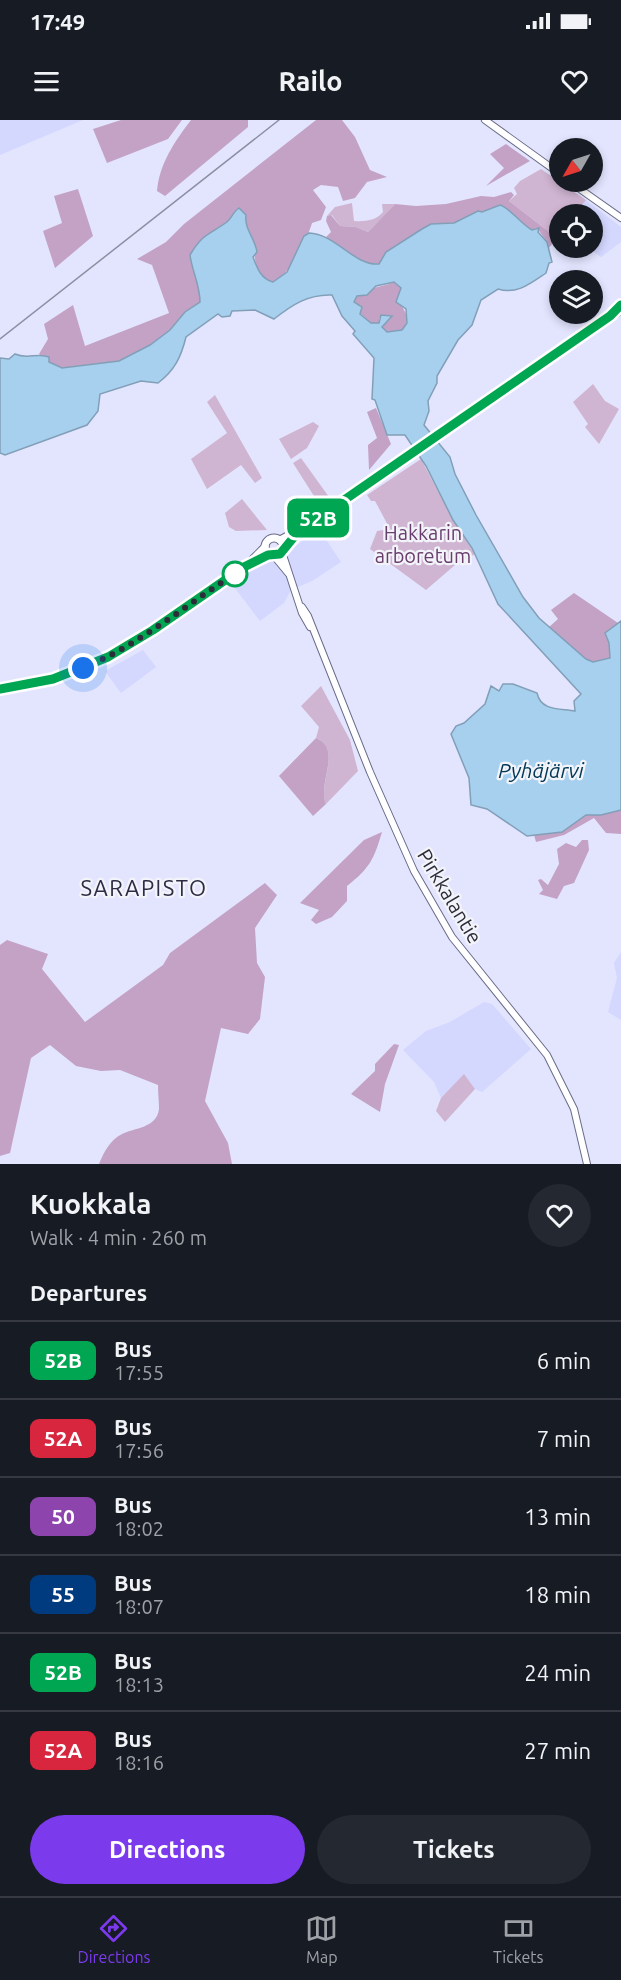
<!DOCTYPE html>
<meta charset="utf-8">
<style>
body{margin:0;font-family:Ubuntu,sans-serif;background:#242831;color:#f1f3f6;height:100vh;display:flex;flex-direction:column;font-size:22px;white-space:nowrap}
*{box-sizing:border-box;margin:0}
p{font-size:20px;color:#9ea1a6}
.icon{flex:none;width:33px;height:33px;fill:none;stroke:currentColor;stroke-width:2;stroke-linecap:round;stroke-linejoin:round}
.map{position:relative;height:1044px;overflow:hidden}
.details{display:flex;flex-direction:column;background:#171b24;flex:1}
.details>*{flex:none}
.badge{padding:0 12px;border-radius:9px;font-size:21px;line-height:39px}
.needle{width:39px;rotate:231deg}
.controls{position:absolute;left:549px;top:18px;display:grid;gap:12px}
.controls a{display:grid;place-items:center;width:54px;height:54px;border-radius:50%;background:#171b24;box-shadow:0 3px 9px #0003;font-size:30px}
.you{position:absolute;width:30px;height:30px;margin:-15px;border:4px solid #fff;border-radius:50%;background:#1a73e8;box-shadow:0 0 0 9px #1a73e833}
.map>.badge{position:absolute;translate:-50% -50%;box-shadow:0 0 0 3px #fff}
h2{padding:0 30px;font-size:22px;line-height:54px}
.round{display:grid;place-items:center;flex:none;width:63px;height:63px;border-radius:32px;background:#242831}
.summary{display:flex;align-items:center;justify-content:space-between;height:102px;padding:0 30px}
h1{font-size:28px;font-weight:600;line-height:45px}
.button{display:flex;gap:12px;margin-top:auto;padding:12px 30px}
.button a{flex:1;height:69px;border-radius:36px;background:#7c3aed;color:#fff;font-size:24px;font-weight:600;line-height:69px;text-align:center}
.button a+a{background:#242831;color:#f1f3f6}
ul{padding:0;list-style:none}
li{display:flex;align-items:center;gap:18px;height:78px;padding:0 30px;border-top:2px solid #363941}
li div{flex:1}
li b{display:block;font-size:22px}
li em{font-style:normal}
li .badge{min-width:66px;font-weight:700;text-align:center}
.status{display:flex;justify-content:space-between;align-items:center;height:42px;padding:0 30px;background:#171b24;direction:ltr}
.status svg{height:16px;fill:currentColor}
header{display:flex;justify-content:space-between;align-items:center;height:78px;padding:0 30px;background:#171b24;font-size:27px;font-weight:600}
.menu{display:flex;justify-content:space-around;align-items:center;height:84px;border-top:2px solid #363941;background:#171b24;font-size:16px;color:#9ea1a6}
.menu a{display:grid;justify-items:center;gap:3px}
.menu .on{color:#7c3aed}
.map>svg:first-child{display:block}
.built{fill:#d4d7fe}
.green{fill:#d0b5d2}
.forest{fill:#c3a2c5}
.water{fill:#a7d0ef;stroke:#829fb8;stroke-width:1.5;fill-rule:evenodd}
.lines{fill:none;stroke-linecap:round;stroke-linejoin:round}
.tertiary-casing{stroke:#696b87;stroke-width:8}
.secondary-casing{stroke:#696b87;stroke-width:9}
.tertiary{stroke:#fff;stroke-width:6}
.secondary{stroke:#fff;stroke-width:7}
.rail{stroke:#8d8ea2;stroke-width:1.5}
.line-casing{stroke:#fff;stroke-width:14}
.line{stroke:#00a651;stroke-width:9}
.walk{stroke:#2c2d39;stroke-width:6;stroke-dasharray:0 10.8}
.stop-dot{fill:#fff;stroke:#00a651;stroke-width:3}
.labels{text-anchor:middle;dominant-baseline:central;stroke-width:4.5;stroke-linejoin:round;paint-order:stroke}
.park-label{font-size:20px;fill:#693e6d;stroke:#f3f4fa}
.street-label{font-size:20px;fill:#2c2d39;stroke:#f3f4fa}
.water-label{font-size:21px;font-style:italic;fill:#013754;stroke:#f3f4fa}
.quarter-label{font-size:22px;letter-spacing:1.5px;fill:#2c2c45;stroke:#f3f4fa}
</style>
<div class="status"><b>17:49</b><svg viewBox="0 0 49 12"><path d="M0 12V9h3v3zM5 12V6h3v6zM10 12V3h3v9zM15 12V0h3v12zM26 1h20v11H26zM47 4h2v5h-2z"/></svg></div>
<header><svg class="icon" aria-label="menu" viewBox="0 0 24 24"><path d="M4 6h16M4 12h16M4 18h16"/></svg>Railo<svg class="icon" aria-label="heart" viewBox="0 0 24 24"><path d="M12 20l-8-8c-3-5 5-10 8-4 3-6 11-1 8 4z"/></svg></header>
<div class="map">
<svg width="621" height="1044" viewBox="0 0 621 1044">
<rect width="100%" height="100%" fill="#e3e5ff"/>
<g class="built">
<polygon points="0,0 83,0 0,35"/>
<polygon points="586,80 621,107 621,122 601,137 588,128 592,128 592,94 575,94"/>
<polygon points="319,409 341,442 312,461 291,470 284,483 260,501 231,463 266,440 275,441"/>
<polygon points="143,530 156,547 121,573 105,551"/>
<polygon points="621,832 621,900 608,892 617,858 614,843"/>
<polygon points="484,882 492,884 531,929 482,972 475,969 464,955 441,978 434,962 403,930 426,911 450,902"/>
</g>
<g class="green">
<polygon points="541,49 586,80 575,94 560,94 559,114 557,118 509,81 517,74 514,68 520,61"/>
<path d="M352 83 354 101C365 102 377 100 383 92L382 84H395L368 112 356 107 340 106 332 95 327 96 335 87Z"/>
<polygon points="593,264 605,281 619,289 599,324 585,307 588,304 573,282"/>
<polygon points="215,275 262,358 255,363 241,345 207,369 191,339 227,313 207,282"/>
<polygon points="313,302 319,306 307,328 291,339 279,319"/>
<polygon points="301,338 329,377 319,384 293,343"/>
<polygon points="421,339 453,400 475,434 455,445 426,470 370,429 377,411 390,409 375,381 371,381 367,375"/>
<polygon points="242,379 267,410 236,411 229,407 225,393"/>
<path d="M321 566 350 620 358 651 326 684C317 664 343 629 316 618L319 607 301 586Z"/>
<polygon points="464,954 475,969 445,1002 436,991 441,978"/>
</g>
<g class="forest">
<polygon points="121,0 182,0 168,19 107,43 93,9"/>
<path d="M191 0H248V7L165 76 157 71C159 44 175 21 191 0Z"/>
<path d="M316 0H342L355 17 370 50 387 57 367 62 355 78 343 81 338 67 321 65 313 70 326 87 321 100 312 103C308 118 289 156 273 162 250 156 257 132 251 115 250 110 246 107 245 101 212 100 208 122 192 146L200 169V182L185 192 170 210 150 225 119 241 62 248 54 246 39 234 48 219 44 204 73 185 85 226 169 193 152 145 137 139 166 122 184 104Z"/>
<polygon points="506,24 530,41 486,66 504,48 490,34"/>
<polygon points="78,69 93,116 55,148 43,111 62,103 54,76"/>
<path d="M511 72 514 75 509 81 557 118 548 129 547 122 537 108 532 110C522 104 508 87 500 85L454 103 431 104 386 132 379 144 363 142 326 117 331 112 326 101 327 96 331 95 340 106 356 107 368 112 395 84 416 86 446 84 481 76 494 77Z"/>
<path d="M394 162 401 168C401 171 400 174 400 178 401 192 414 195 402 210L387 212 382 207 391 198H379V203H371L360 193 361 186 354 182C360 167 382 168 394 162Z"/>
<polygon points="376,288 391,324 369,350 368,325 377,318 367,292"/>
<path d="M574 473 618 503 605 513 609 523 610 538C602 543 594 543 586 539L549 507 558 499 551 490Z"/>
<path d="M316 618C343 629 317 663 326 684L313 696 279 656Z"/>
<polygon points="618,690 621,690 621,714 606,713 594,698 564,715 536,722 534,715 562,712 586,694 601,695"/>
<path d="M382 712C374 739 370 748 347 766V781L332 797 316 804 311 800 319 790 300 783 364 720Z"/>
<polygon points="582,720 588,720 589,730 574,763 564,766 557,779 539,774 543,770 538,760 541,759 548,765 559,744 557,729 566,723 576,727"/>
<path d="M265 763 277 775 255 808 257 843 265 857 260 899 248 914 221 908 205 981 228 1023 232 1044H99C104 1032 110 1020 122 1014 134 1008 157 1008 159 989 159 982 158 973 158 965L120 950 101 951 76 946 50 925 31 938 10 1033 0 1036V825L7 820 48 834 42 849 85 902 163 845 170 833Z"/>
<polygon points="394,924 399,925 385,964 380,992 351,974 375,951 375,944"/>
</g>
<path class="water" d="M500 85C509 87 521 104 532 110L539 108 538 112 547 122 552 142 549 143 546 153C531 163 517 175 498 169L481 180 472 205 458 220 437 256V263L428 281 429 291 424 305 450 337 455 354 476 395 523 477 539 498 586 539 593 542 610 538 609 523 605 513 621 501V690L601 695H586L562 712 527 716 487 689 471 685 469 658 451 614 456 606 464 603 485 584 491 566 499 571 503 564H513L537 573C541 592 562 588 575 591L574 581 581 574 498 484 472 428 453 400 426 346 405 315H387L375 280 372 279 374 238 353 214 355 211 342 196 332 175C308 174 292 185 274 199L255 190 232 191 230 196 222 197 218 194 186 217C181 237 175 250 158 263L141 261 100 274 98 291 87 305 5 335 0 333V238L9 239 15 234C28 240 37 232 49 237V242L62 248 119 241 150 225 170 210 185 192 200 182C200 165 192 151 190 135 203 113 209 115 227 102 231 99 233 92 239 88L246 95C244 109 255 118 257 132L253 137C257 148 261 159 273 162L287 152 304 116 309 113C336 114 354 146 379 144L386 132 422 109 431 104 454 103 478 91 482 92ZM394 162 401 168 396 182 406 189 407 203 402 210 387 212 382 207 392 196 381 195 379 203H371L360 194 362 187 354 182 357 176 367 175 376 166Z"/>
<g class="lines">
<defs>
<g id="tertiary">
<polyline points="485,0 560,54"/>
<polyline points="570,62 621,98"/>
<polyline points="282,432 302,493 310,507"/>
<polyline points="274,436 288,453"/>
<polyline points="302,487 308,496 370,652 414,751 452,817 547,935 574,989 587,1044"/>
</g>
<g id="secondary">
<circle cx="274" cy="427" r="9"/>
<polyline points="280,420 308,405 621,190"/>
<polyline points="283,427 298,412"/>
<polyline points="0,569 70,553 119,532 244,448 265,427"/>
</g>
</defs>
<use href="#tertiary" class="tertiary-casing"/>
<use href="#secondary" class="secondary-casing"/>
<use href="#tertiary" class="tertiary"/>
<use href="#secondary" class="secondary"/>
<polyline class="rail" points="0,219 279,0"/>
</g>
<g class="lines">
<defs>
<polyline id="line" points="0,569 53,559 108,537 153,510 244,447 268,435 280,434 298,412 610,196 621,185"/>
</defs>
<use href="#line" class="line-casing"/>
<use href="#line" class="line"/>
<path class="walk" d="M83 548C139 525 184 486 235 454"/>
</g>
<circle class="stop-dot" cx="235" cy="454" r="12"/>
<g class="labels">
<g class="park-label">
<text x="423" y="412">Hakkarin<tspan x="423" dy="23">arboretum</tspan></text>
</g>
<g class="street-label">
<text transform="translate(450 776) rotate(59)">Pirkkalantie</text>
</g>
<g class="water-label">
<text x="541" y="650">Pyhäjärvi</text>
</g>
<g class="quarter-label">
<text x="144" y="767">SARAPISTO</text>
</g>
</g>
</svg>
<div class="controls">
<a><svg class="needle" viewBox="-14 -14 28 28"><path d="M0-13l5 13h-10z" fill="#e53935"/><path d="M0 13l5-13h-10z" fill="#9ea1a6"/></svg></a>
<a><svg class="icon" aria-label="locate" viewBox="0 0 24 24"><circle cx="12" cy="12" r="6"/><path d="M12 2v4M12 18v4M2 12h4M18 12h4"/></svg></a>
<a><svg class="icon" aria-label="layers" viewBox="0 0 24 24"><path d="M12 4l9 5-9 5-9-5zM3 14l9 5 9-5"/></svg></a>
</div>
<div class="you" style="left:83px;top:548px"></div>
<b class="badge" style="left:318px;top:398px;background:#00a651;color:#fff">52B</b>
</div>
<section class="details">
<div class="summary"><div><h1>Kuokkala</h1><p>Walk · 4 min · 260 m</p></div><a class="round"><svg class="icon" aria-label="heart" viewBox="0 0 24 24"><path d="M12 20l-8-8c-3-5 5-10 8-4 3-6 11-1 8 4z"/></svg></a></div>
<h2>Departures</h2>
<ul>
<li><span class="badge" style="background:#00a651;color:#fff">52B</span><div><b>Bus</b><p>17:55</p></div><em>6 min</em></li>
<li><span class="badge" style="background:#d7263d;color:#fff">52A</span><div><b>Bus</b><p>17:56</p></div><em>7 min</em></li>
<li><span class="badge" style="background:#8e44ad;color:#fff">50</span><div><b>Bus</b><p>18:02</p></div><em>13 min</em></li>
<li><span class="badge" style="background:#003b80;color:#fff">55</span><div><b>Bus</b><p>18:07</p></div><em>18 min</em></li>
<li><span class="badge" style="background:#00a651;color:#fff">52B</span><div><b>Bus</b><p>18:13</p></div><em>24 min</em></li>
<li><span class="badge" style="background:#d7263d;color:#fff">52A</span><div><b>Bus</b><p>18:16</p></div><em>27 min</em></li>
</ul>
<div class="button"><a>Directions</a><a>Tickets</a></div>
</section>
<nav class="menu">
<a class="on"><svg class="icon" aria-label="directions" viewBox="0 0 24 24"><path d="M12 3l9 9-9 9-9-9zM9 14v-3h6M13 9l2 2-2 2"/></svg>Directions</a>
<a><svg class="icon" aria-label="map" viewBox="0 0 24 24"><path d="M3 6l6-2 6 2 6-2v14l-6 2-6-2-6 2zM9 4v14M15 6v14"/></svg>Map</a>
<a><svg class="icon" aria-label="tickets" viewBox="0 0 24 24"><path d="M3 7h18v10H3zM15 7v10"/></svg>Tickets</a>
</nav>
